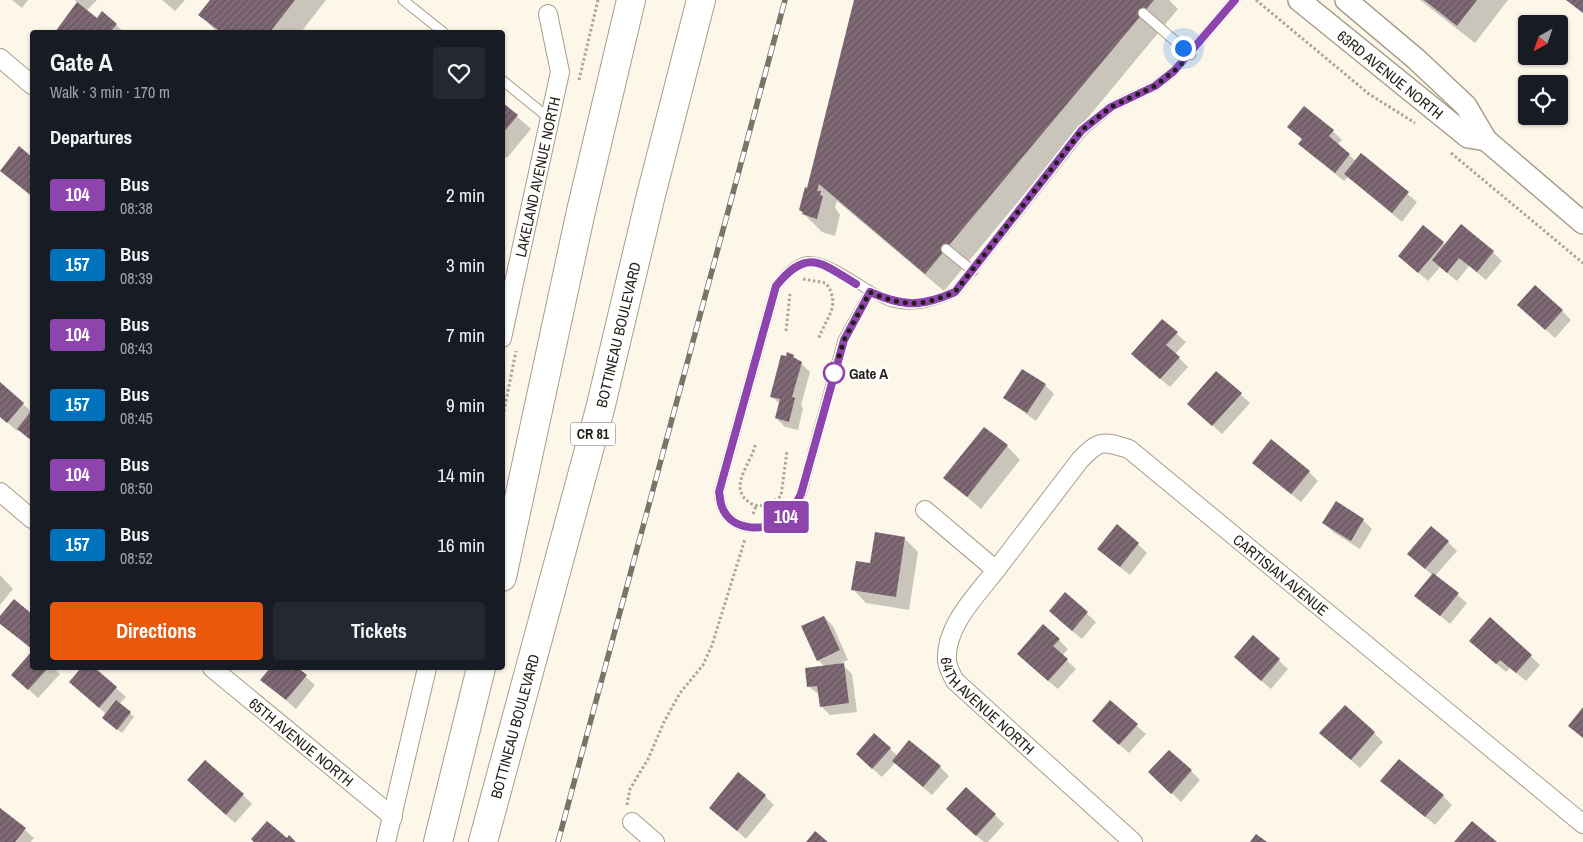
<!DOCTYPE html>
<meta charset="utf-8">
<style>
body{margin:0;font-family:"Archivo Narrow",sans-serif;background:#242831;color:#f1f3f6;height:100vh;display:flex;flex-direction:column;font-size:19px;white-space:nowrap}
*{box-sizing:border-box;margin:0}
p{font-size:16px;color:#9ea1a6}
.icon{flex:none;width:28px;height:28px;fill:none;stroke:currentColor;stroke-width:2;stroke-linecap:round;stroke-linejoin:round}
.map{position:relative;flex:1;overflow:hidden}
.sheet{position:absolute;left:30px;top:30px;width:475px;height:640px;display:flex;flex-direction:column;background:#171b24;border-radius:5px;box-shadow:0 1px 4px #0004}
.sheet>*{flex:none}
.badge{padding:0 10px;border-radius:4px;font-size:18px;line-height:32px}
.needle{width:32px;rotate:220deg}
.controls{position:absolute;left:1518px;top:15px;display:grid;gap:10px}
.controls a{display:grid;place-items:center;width:50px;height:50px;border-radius:5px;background:#171b24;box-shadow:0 1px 4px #0004;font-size:25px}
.you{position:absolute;width:25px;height:25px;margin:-12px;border:4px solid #fff;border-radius:50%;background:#1a73e8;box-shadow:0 0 0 8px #1a73e833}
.map>.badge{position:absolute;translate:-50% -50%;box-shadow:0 0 0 2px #fff}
h2{padding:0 20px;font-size:19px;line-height:45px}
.round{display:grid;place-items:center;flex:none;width:52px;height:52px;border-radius:5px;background:#242831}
.summary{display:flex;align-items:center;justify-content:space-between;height:85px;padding:0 20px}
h1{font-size:24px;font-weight:700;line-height:38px}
.action{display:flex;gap:10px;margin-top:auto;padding:10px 20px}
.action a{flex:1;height:58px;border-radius:5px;background:#ea580c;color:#fff;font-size:20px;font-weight:700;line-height:58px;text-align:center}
.action a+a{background:#242831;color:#f1f3f6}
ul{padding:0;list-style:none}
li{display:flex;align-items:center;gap:15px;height:70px;padding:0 20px}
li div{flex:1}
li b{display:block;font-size:19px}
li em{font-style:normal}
li .badge{min-width:55px;font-weight:700;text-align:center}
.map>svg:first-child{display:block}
.shadow{fill:#0003}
.building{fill:url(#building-hatch)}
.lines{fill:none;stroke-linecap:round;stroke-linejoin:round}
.service-casing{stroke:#a89e89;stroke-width:11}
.minor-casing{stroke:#a89e89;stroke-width:20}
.tertiary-casing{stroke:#a89e89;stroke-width:24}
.trunk-casing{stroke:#a89e89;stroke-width:30}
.path{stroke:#aba59a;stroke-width:3;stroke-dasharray:2.5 2.5;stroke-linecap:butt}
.service{stroke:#fff;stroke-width:9}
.minor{stroke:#fff;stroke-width:18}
.tertiary{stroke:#fff;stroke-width:21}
.trunk{stroke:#fff;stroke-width:28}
.rail-casing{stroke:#787469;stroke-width:5.5}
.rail{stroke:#fff;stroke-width:4;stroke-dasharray:11;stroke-linecap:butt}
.line-casing{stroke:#fff;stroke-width:11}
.line{stroke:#8e44ad;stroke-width:8}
.walk{stroke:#231f17;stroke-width:5;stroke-dasharray:0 9}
.stop-dot{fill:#fff;stroke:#8e44ad;stroke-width:2.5}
.labels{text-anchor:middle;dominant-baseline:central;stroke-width:4.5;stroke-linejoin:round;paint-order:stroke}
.shield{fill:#fff;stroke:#65625d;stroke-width:1}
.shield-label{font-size:14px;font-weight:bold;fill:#231f17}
.street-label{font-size:15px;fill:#231f17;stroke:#fff}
.stop-label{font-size:15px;font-weight:bold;fill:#231f17;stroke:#fff;text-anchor:start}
</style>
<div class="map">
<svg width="1583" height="842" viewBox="0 0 1583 842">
<defs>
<pattern id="building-hatch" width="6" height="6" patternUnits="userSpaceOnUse" patternTransform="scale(1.25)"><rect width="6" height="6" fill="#7e6974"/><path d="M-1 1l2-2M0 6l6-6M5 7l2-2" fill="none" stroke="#67565e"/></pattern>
</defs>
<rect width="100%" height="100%" fill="#fdf7e9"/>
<g class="shadow">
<polygon points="12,0 28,0 22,8"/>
<polygon points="75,0 97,0 86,11 97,20 102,13 124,32 56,32 78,3"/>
<polygon points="162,0 185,0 175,11"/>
<polygon points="212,0 326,0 301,32 217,32 200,15"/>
<polygon points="855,0 1169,0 1178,9 944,291 837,201 835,207 840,215 835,236 822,232 800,210 808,190"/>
<polygon points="1420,0 1508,0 1475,43"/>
<polygon points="502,103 531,129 507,158 502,155"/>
<polygon points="1289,127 1333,131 1342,140 1337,145 1356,161 1361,155 1417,202 1402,222 1348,177 1344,181 1309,153 1303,140"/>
<polygon points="19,148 32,158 32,197 1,170"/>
<polygon points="1443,243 1445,245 1493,252 1502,261 1486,280 1469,266 1457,281 1440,267 1428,281 1399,256"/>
<polygon points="1518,305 1562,311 1571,320 1555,338"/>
<polygon points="1162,321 1186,342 1175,354 1188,367 1170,387 1142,363"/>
<polygon points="793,356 810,372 801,405 803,408 798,430 785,427 776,418 780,404 771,396 786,358"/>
<polygon points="1216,372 1250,403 1222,434 1198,412"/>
<polygon points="0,384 32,412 32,441 19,429 17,431 0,416"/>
<polygon points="1045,385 1054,394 1036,421 1005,398"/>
<polygon points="1007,446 1020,460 981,509 945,478"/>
<polygon points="1263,472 1309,472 1318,481 1301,502"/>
<polygon points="1336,503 1363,520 1372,529 1360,549 1333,532 1324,523"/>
<polygon points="904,538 918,552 909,610 866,603 853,589 871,564"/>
<polygon points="1448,542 1457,551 1435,576 1467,603 1450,624 1416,595 1432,575 1409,554"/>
<polygon points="1138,544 1147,553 1130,575 1108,558"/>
<polygon points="0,575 13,589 0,605"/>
<polygon points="1065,594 1096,622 1082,639 1059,620"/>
<polygon points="14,600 32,616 32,650 0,622 0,618"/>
<polygon points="824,617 833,626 848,660 837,665 843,665 852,674 857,712 830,715 821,706 820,695 808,686 825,667 818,660"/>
<polygon points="1490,619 1540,665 1526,681 1510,668 1506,672 1480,650"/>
<polygon points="1253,637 1288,669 1271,689 1244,666"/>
<polygon points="1059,640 1068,649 1062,656 1076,669 1058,689 1027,663"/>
<polygon points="32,653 32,668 53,668 60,674 38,698 13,675"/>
<polygon points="83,668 93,668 126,697 119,704 134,717 122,733 108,722 106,714 71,682"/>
<polygon points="271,668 281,672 284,668 296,668 315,685 296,709 262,679"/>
<polygon points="1110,702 1146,734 1129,753 1102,730"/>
<polygon points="1374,733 1383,742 1360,768 1330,742"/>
<polygon points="874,735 898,756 940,767 949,776 932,795 895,763 882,777 866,763"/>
<polygon points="1191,771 1200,780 1181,802 1159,781"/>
<polygon points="1382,781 1443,796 1452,805 1435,825"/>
<polygon points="197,789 243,795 252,804 235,823"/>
<polygon points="765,796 774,805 746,839 711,808"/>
<polygon points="0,809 34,838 31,842 0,842"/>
<polygon points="995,815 1004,824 988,842 984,842 956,818"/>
</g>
<g class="building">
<polygon points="210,0 295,0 270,32 221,32 198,15"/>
<polygon points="854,0 1154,0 925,274 819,184 817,191 821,191 820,195 823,196 817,219 802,214 803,212 799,210 805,187 807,188"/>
<polygon points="1424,0 1477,0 1457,26"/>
<polygon points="1566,0 1583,0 1583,13"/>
<polygon points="77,2 97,18 102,11 117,24 110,32 55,32"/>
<polygon points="502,102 518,115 502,134"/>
<polygon points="1304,106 1334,130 1329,136 1350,154 1335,173 1298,144 1302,139 1287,127"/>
<polygon points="19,146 32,157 32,196 0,171"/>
<polygon points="1361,153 1409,192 1392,213 1344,174"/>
<polygon points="1461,224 1494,251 1477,272 1459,258 1447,273 1432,260"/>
<polygon points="1423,225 1444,242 1418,273 1398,256"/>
<polygon points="1535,285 1563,310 1545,330 1517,305"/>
<polygon points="1162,319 1178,332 1166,345 1180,357 1160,379 1131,354"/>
<polygon points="787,352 794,355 793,357 802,362 792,397 795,398 789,422 775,418 780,399 770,397 781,355 786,356"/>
<polygon points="1022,369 1046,384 1027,413 1003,398"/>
<polygon points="1216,371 1242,393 1212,426 1187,404"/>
<polygon points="0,382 24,403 7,423 0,417"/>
<polygon points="32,410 32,441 17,429"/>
<polygon points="984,427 1008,445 967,497 943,478"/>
<polygon points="1271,439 1310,471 1291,494 1252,463"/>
<polygon points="1336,501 1364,519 1351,541 1322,523"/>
<polygon points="1117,524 1139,543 1120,567 1097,549"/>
<polygon points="1431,526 1449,541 1425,569 1407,554"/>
<polygon points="875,532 905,537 896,597 851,590 856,561 870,563"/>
<polygon points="1433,573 1459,593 1440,616 1414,596"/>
<polygon points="1065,592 1088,612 1072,631 1049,611"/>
<polygon points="14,599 32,614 31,648 0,624 0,616"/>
<polygon points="824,616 840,650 817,661 801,626"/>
<polygon points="1490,617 1532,655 1516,673 1500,660 1496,664 1469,641"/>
<polygon points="1043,624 1060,639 1053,646 1068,659 1048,681 1017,654"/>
<polygon points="1253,635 1280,659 1261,681 1234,657"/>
<polygon points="32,651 32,668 48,668 28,690 11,675"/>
<polygon points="844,663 849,703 820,707 817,686 807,687 805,668"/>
<polygon points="81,668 95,668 117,687 99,708 69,682"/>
<polygon points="270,668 281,670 282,668 298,668 307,675 286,700 260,680"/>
<polygon points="116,700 131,712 117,730 102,718"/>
<polygon points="1110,700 1138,724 1119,745 1092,721"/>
<polygon points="1345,705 1375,732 1351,760 1319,733"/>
<polygon points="1583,707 1583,738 1568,726"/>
<polygon points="874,733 891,748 872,769 856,754"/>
<polygon points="909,740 941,766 923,787 892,761"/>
<polygon points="1169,750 1192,770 1171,794 1148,772"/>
<polygon points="1399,759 1444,795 1425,817 1380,781"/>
<polygon points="205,760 244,794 226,815 187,780"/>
<polygon points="738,772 766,795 737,831 709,808"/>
<polygon points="966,787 996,814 976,836 946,809"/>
<polygon points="0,808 26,828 15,842 0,842"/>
<polygon points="267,821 287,838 289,835 296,842 254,842 251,839"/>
<polygon points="1472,821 1497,842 1454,842"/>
<polygon points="815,831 828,842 806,842"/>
<polygon points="1256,834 1267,842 1250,842"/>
</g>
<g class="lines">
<defs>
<g id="service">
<polyline points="403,0 443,32"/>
<polyline points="1143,13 1191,55"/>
<polyline points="502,80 550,119"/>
<polyline points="946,249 973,271"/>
<path d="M870 292 843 340 801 495C797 502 792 512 786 517 768 532 732 533 722 507 720 503 720 496 719 492L776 286C785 276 792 266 805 262 826 256 869 295 892 302 915 308 935 301 955 292L1082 131 1111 107 1155 86 1174 71 1235 0"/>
</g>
<g id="minor">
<polyline points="0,58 32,85"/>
<path id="s1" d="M502 338 560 72 548 14"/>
<polyline points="0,492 32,519"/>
<path id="s2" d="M925 510 996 570C977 595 945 626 947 660 947 667 952 675 955 681L1133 842"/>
<path id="s3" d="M996 570 1080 460C1100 439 1103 441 1129 449L1583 824"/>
<path id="s4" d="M212 668 393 817"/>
<polyline points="632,822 655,842"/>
<polyline points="386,842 427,668"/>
</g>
<g id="tertiary">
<path id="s5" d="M1299 0 1468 137 1486 140"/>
<polyline points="1346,0 1416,59 1466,106 1486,140 1583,223"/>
</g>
<g id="trunk">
<polyline points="502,577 581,211 631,0"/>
<polyline points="438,842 481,668"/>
<path id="s6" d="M483 842 600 409 650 199 701 0"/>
</g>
</defs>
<use href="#service" class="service-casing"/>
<use href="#minor" class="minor-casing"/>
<use href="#tertiary" class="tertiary-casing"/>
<use href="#trunk" class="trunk-casing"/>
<g class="path">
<polyline points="1256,0 1369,94 1415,123"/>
<polyline points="579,80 598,0"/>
<polyline points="1451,153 1583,263"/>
<path d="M803 279 826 283C842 306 826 317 818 340"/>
<polyline points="786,331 790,294"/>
<polyline points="502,421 516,351"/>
<path d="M755 445C752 463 725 489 752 504 761 509 773 502 781 496L787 451"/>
<polyline points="753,514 756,506"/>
<polyline points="627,805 630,789 648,759 664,722 680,693 703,665 712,645 745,539"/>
</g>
<use href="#service" class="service"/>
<use href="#minor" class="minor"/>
<use href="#tertiary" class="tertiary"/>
<use href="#trunk" class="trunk"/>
<defs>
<polyline id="rail" points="558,842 785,0"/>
</defs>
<use href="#rail" class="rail-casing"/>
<use href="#rail" class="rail"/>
</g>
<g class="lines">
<defs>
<path id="line" d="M856 284C820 262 807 248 776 286L719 492C720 496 720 503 722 507 732 533 768 532 786 517 792 512 797 502 801 494L844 340 870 292C904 307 921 307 955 292L1082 130 1111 107 1155 86 1174 71 1235 0"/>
</defs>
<use href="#line" class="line-casing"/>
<use href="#line" class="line"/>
<path class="walk" d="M834 373 844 340 870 292C904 307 921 307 955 292L1082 130 1111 107 1155 86 1174 71 1191 55 1183 48"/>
</g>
<circle class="stop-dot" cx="834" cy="373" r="10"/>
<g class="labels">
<rect class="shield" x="570.5" y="422.5" width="45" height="23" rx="4"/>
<g class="shield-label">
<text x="593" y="434">CR 81</text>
</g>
<g class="street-label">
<text stroke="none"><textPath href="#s5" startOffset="118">63RD AVENUE NORTH</textPath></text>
<text stroke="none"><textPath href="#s1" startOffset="165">LAKELAND AVENUE NORTH</textPath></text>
<text stroke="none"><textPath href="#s6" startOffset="525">BOTTINEAU BOULEVARD</textPath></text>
<text stroke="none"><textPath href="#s3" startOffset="391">CARTISIAN AVENUE</textPath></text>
<text stroke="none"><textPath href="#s2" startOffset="260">64TH AVENUE NORTH</textPath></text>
<text stroke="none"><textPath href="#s6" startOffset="120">BOTTINEAU BOULEVARD</textPath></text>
<text stroke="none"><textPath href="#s4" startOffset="116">65TH AVENUE NORTH</textPath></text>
</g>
<g class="stop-label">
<text x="849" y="373">Gate A</text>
</g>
</g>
</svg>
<div class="controls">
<a><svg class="needle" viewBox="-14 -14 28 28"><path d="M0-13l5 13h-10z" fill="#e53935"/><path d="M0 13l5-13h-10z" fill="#9ea1a6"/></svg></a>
<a><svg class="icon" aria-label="locate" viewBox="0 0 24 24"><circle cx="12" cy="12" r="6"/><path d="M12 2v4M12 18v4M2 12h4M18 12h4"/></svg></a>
</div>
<div class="you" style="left:1183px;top:48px"></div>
<b class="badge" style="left:786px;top:517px;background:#8e44ad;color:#fff">104</b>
<section class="sheet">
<div class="summary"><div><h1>Gate A</h1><p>Walk · 3 min · 170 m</p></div><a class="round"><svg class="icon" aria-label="heart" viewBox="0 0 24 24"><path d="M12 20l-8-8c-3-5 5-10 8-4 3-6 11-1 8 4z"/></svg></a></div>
<h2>Departures</h2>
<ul>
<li><span class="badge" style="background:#8e44ad;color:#fff">104</span><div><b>Bus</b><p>08:38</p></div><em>2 min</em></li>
<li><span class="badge" style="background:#0072bc;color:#fff">157</span><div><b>Bus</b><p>08:39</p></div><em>3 min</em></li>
<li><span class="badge" style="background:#8e44ad;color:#fff">104</span><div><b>Bus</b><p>08:43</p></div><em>7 min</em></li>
<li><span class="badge" style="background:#0072bc;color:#fff">157</span><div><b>Bus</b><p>08:45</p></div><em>9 min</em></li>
<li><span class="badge" style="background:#8e44ad;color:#fff">104</span><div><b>Bus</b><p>08:50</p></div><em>14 min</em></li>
<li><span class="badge" style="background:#0072bc;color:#fff">157</span><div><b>Bus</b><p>08:52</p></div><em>16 min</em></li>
</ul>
<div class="action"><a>Directions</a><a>Tickets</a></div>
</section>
</div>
